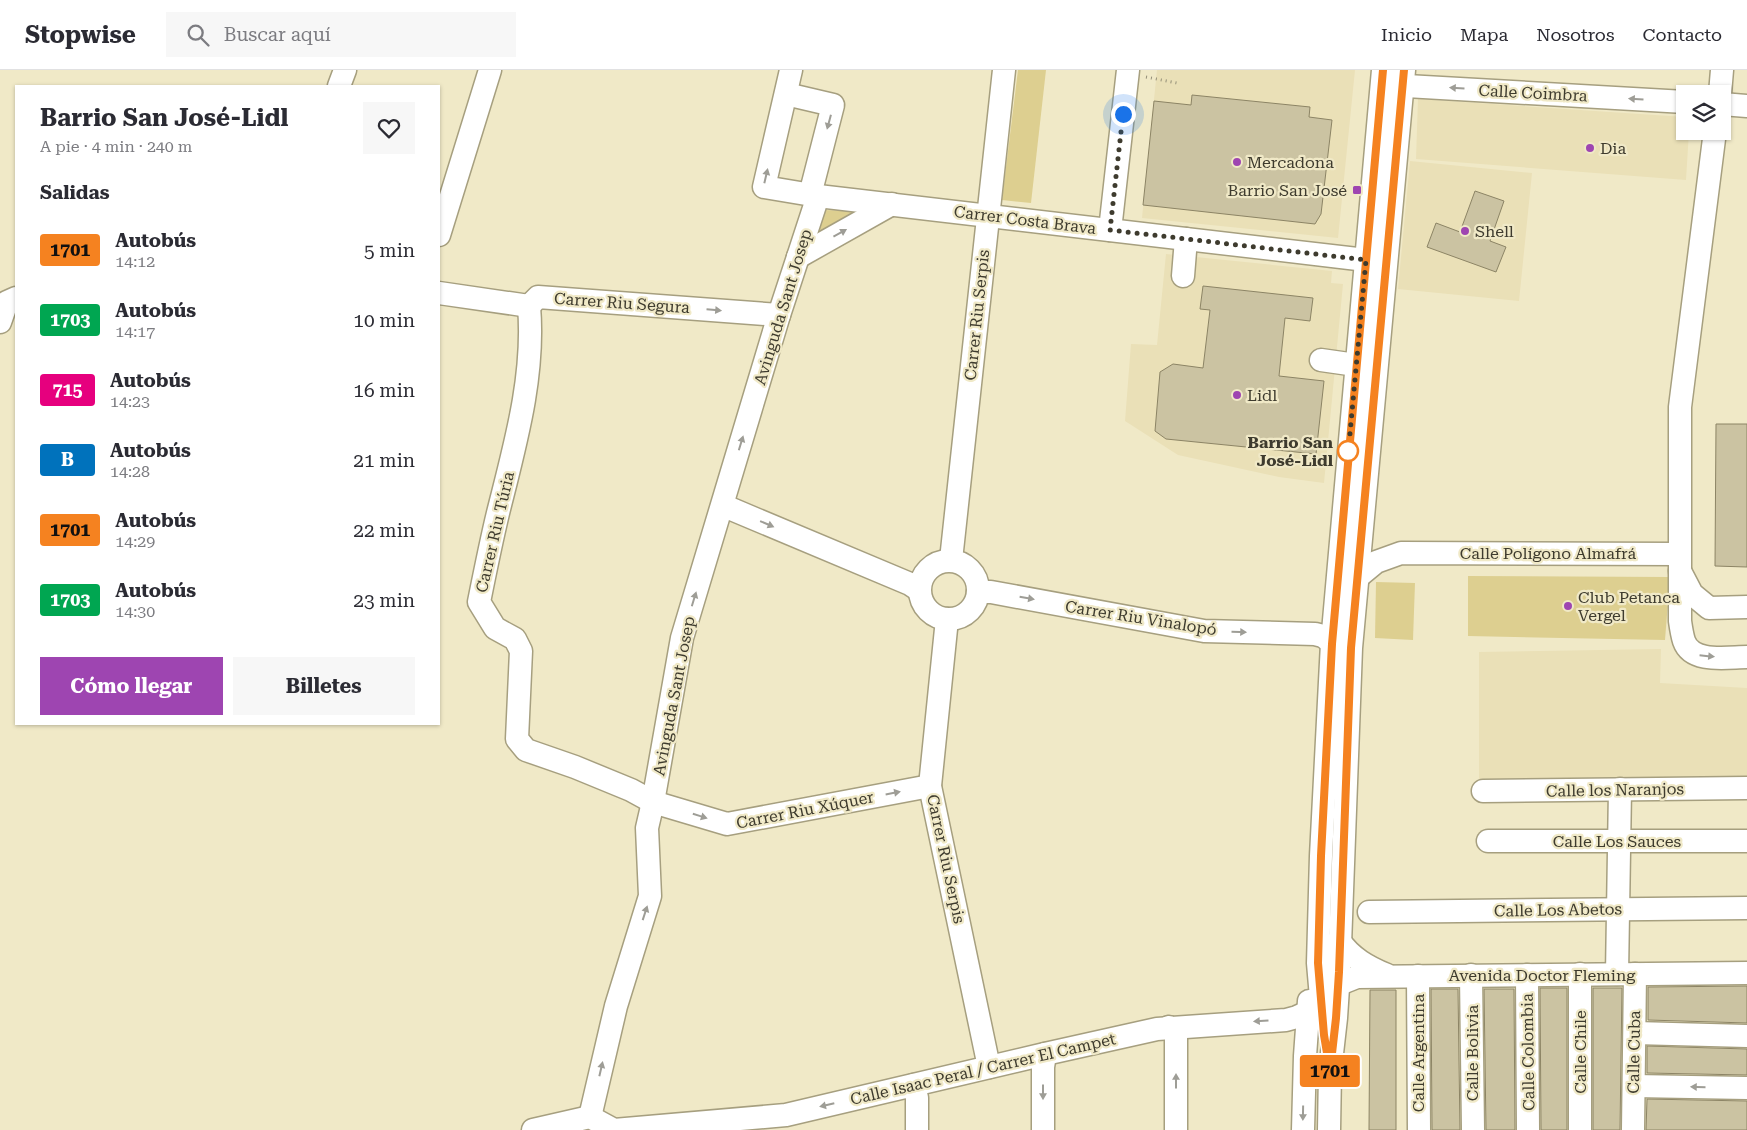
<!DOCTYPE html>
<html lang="es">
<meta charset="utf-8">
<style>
body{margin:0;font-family:"Roboto Serif",serif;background:#f7f7f7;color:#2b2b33;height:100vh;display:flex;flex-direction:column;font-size:19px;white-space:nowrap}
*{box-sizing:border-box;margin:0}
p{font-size:16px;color:#7c7c81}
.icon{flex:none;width:28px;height:28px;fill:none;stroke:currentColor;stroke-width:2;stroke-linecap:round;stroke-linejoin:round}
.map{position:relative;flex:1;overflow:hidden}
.details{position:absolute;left:15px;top:15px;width:425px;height:640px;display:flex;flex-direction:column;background:#fff;border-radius:0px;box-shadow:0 1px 4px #0004}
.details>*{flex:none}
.badge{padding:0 10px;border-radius:4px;font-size:18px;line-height:32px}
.tools{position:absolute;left:1676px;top:15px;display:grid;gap:10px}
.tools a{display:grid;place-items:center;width:55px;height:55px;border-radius:0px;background:#fff;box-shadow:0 1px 4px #0004;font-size:25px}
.you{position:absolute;width:25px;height:25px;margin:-12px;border:4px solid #fff;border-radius:50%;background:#1a73e8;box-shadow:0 0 0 8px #1a73e833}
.map>.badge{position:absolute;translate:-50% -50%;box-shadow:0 0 0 2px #fff}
h2{padding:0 25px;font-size:19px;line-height:45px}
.round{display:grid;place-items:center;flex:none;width:52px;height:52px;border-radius:0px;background:#f7f7f7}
.head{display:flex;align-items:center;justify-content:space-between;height:85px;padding:0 25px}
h1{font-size:24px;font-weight:700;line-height:38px}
.primary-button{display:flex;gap:10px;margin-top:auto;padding:10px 25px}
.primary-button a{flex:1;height:58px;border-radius:0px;background:#9e45b1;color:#fff;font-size:20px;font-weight:700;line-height:58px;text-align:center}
.primary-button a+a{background:#f7f7f7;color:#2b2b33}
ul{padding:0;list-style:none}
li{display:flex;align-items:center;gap:15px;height:70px;padding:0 25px}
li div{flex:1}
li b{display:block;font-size:19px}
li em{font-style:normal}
li .badge{min-width:55px;font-weight:700;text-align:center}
header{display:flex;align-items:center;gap:30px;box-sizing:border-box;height:70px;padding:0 25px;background:#fff;border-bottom:1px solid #e1e1e2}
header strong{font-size:24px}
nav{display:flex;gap:28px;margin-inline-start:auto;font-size:18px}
.search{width:350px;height:45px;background:#f7f7f7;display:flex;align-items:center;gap:12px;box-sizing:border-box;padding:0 18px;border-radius:0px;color:#7c7c81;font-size:19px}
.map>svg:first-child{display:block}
.built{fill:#eae0b7}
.green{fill:#ddcf90}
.building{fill:#cbc3a2;stroke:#8c8465}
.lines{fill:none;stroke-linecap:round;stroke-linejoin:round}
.minor-casing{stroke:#a69f7f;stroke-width:25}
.path{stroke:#938e77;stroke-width:3;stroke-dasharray:1 4;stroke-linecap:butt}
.minor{stroke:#fff;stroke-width:22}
.oneway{fill:#9e9d96}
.line-casing{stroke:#fff;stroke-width:11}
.line{stroke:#f58220;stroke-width:8}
.walk{stroke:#3e3b2e;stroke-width:5;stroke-dasharray:0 9}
.poi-dot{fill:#9e45b1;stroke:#f0e9c7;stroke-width:2}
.stop-dot{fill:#fff;stroke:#f58220;stroke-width:2.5}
.labels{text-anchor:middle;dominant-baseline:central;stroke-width:4.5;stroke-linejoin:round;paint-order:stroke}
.street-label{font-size:16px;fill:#3e3b2e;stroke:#f0e9c7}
.poi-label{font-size:16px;fill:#3e3b2e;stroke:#f0e9c7;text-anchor:start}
.stop-label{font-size:16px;font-weight:bold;fill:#3e3b2e;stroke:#f0e9c7;text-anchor:end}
</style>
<header>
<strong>Stopwise</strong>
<div class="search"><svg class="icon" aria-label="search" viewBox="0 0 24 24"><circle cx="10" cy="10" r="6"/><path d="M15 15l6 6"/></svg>Buscar aquí</div>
<nav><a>Inicio</a><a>Mapa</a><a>Nosotros</a><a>Contacto</a></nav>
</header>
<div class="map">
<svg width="1747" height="1060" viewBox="0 0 1747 1060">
<rect width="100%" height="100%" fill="#f0e9c7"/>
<g class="built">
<polygon points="1157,0 1355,0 1338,168 1142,148"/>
<polygon points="1418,29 1685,47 1685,61 1689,61 1686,110 1416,89"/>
<polygon points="1410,91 1532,103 1519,231 1398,219"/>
<polygon points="1166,184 1332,201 1331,213 1343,214 1324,413 1279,407 1178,385 1125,351 1131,274 1157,275"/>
<polygon points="1661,579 1660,613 1747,618 1747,717 1479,717 1479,582"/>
</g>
<g class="green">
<polygon points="1018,0 1046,0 1031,133 1002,130"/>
<polygon points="821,140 865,141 812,173"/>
<polygon points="1468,506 1670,507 1665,570 1468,566"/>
<polygon points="1376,512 1415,513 1413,570 1375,568"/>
</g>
<g class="building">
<polygon points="1192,25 1310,37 1309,47 1332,50 1321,144 1315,154 1143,135 1154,31 1191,35"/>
<polygon points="1475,121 1504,131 1490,171 1506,177 1496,202 1427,177 1436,153 1460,162"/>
<polygon points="1203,216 1313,228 1310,251 1285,248 1279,306 1324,311 1316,384 1166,369 1155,361 1160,302 1173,294 1203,298 1210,240 1200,239"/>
<polygon points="1716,354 1747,354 1747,497 1715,496"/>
<polygon points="1747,916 1747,953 1648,950 1648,917"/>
<polygon points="1540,918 1567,918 1567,1060 1541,1060"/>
<polygon points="1593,918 1622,918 1620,1060 1593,1060"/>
<polygon points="1431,919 1458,919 1460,1060 1432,1060"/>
<polygon points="1484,919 1514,919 1515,1060 1486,1060"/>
<polygon points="1370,920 1396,920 1396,1060 1369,1060"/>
<polygon points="1647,976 1747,979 1747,1005 1647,1003"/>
<polygon points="1647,1029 1747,1031 1747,1060 1646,1060"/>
</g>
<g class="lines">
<defs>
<g id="minor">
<polyline points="791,0 764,117 818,126 1366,190"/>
<polyline points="1389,15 1685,32"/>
<polyline points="339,16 345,0"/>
<polyline points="786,24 833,35 810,125"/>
<polyline points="1720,24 1722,0"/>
<polyline points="1722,34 1747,36"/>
<path d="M1715 61 1680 337V551C1681 558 1682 565 1684 571 1692 594 1728 587 1747 587"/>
<polyline points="1110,160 1128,0"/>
<polyline points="439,165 490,0"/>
<polyline points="798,187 892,134"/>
<polyline points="1183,206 1186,169"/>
<polyline points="439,223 529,236"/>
<path d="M529 236C535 306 515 375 498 443 491 472 485 502 479 532L495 558 515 569 521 581 517 669 526 680 575 697 631 720 653 732 727 754 930 716"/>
<polyline points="529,236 538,227 779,245"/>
<polyline points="0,252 7,232 16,228"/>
<polyline points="1321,290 1356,295"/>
<polyline points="722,438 729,438 910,514 919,520"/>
<polyline points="951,490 1004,0"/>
<circle cx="949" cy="520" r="29"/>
<polyline points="1680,501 1692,524 1709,538 1747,537"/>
<polyline points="1359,506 1376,492 1401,483 1679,484"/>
<polyline points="978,522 991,522 1204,561 1315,564 1323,566 1332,573"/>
<polyline points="947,549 930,716 989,997"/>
<polyline points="1483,721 1747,718"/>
<polyline points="1488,771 1747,771"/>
<polyline points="1369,842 1747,838"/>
<path d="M1339 870C1351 888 1368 897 1387 905"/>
<polyline points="1580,904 1580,1060"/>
<polyline points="1617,904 1620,719"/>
<polyline points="1471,905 1473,1060"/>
<polyline points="1527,905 1528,1060"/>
<polyline points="1418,906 1419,1060"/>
<polyline points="1322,939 1318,893 1321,786 1332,573 1383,0"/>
<polyline points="1169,957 1174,961 1176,966 1176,1060"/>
<polyline points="1635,963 1747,966"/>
<polyline points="914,1015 917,1028 917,1060"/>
<polyline points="1634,1016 1747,1018"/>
<polyline points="590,1047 616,936 650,826 647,758 653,732 682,568 779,245 818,126"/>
<polyline points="533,1060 590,1047 614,1060 786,1045 1045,984 1157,959 1286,950 1297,947 1308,942 1332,917 1357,907 1747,903"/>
<polyline points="1043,1060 1043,997 1045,984"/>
<polyline points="1303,1060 1305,986 1309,931"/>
<polyline points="1329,1060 1330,1001 1336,948 1339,902 1351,578 1404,0"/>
<polyline points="1633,1060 1635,904"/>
</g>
</defs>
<use href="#minor" class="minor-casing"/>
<polyline class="path" points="1146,7 1177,13"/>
<use href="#minor" class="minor"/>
</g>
<defs><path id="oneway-solid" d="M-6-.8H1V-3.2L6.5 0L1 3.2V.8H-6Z" transform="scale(1.25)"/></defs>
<g class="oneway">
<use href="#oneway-solid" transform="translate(1457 18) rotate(-177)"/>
<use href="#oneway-solid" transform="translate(1636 29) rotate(-176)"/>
<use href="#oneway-solid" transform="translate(829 52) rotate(105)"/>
<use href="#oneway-solid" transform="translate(766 106) rotate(-77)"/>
<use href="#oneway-solid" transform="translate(840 163) rotate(-29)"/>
<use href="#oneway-solid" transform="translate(714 240) rotate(5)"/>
<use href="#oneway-solid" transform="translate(741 373) rotate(-73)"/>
<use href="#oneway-solid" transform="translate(767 454) rotate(23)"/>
<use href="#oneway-solid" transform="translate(1027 528) rotate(10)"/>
<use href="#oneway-solid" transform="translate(694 529) rotate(-73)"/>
<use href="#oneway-solid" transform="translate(1239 562) rotate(2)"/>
<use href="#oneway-solid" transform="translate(1707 586) rotate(6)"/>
<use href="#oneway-solid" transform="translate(893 723) rotate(-11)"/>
<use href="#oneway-solid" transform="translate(700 746) rotate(17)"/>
<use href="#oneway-solid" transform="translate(645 843) rotate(-72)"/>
<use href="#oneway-solid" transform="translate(1261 951) rotate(176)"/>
<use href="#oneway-solid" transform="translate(601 999) rotate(-77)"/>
<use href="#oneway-solid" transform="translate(1176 1011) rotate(-90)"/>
<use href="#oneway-solid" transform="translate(1698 1017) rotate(-179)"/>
<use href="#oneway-solid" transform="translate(1043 1022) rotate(90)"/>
<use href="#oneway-solid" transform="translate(827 1035) rotate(167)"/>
<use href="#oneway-solid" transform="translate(1303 1043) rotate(91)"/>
</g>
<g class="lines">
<defs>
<polyline id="line" points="1383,0 1332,574 1321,786 1318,893 1324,965 1330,1001 1336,948 1339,902 1351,578 1404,0"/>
</defs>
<use href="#line" class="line-casing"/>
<use href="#line" class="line"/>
<polyline class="walk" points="1123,44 1110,160 1366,190 1348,385 1348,381"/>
</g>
<g class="poi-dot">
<circle cx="1590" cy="78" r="5"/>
<circle cx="1237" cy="92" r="5"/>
<rect x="1352" y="115" width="10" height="10" rx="2.5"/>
<circle cx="1465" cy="161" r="5"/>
<circle cx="1237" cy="325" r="5"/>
<circle cx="1568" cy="536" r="5"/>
</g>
<circle class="stop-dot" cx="1348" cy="381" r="10"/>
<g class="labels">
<g class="street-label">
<text transform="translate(1533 23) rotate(3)">Calle Coimbra</text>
<text transform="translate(1025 150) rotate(7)">Carrer Costa Brava</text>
<text transform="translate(622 233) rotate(4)">Carrer Riu Segura</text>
<text transform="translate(783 237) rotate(-73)">Avinguda Sant Josep</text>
<text transform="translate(977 245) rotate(-84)">Carrer Riu Serpis</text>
<text transform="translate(495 462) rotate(-77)">Carrer Riu Túria</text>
<text x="1548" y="483">Calle Polígono Almafrá</text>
<text transform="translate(1141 548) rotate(9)">Carrer Riu Vinalopó</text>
<text transform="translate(674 626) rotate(-79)">Avinguda Sant Josep</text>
<text transform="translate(1615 720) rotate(-1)">Calle los Naranjos</text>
<text transform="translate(805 740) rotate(-11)">Carrer Riu Xúquer</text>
<text x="1617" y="771">Calle Los Sauces</text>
<text transform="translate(946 789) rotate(78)">Carrer Riu Serpis</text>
<text transform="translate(1558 840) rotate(-1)">Calle Los Abetos</text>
<text x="1542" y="905">Avenida Doctor Fleming</text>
<text transform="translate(1528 982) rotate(-91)">Calle Colombia</text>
<text transform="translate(1580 982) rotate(-90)">Calle Chile</text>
<text transform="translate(1634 982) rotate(-89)">Calle Cuba</text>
<text transform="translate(1418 983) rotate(-90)">Calle Argentina</text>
<text transform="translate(1472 983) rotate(-90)">Calle Bolivia</text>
<text transform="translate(983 999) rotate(-13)">Calle Isaac Peral / Carrer El Campet</text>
</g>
<g class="poi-label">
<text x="1600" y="78">Dia</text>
<text x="1247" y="92">Mercadona</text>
<text x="1347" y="120" text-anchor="end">Barrio San José</text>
<text x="1475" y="161">Shell</text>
<text x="1247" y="325">Lidl</text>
<text x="1578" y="527">Club Petanca<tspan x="1578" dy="18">Vergel</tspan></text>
</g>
<g class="stop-label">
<text x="1333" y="372">Barrio San<tspan x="1333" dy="18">José-Lidl</tspan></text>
</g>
</g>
</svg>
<div class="tools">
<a><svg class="icon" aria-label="layers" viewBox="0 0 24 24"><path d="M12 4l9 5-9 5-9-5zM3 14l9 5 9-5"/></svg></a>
</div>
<div class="you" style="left:1123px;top:44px"></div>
<b class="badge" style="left:1330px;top:1001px;background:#f58220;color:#111">1701</b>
<section class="details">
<div class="head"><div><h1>Barrio San José-Lidl</h1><p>A pie · 4 min · 240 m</p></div><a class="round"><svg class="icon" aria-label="heart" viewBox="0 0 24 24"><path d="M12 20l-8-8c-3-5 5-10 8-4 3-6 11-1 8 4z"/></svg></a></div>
<h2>Salidas</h2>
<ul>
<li><span class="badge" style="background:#f58220;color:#111">1701</span><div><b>Autobús</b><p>14:12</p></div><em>5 min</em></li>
<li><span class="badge" style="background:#00a651;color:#fff">1703</span><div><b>Autobús</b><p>14:17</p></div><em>10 min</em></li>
<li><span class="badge" style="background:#e6007e;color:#fff">715</span><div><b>Autobús</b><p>14:23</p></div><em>16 min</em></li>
<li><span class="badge" style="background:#0072bc;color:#fff">B</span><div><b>Autobús</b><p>14:28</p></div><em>21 min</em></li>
<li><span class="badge" style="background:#f58220;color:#111">1701</span><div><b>Autobús</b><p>14:29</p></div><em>22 min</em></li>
<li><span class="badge" style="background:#00a651;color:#fff">1703</span><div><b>Autobús</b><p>14:30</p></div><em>23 min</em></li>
</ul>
<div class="primary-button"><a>Cómo llegar</a><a>Billetes</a></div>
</section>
</div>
